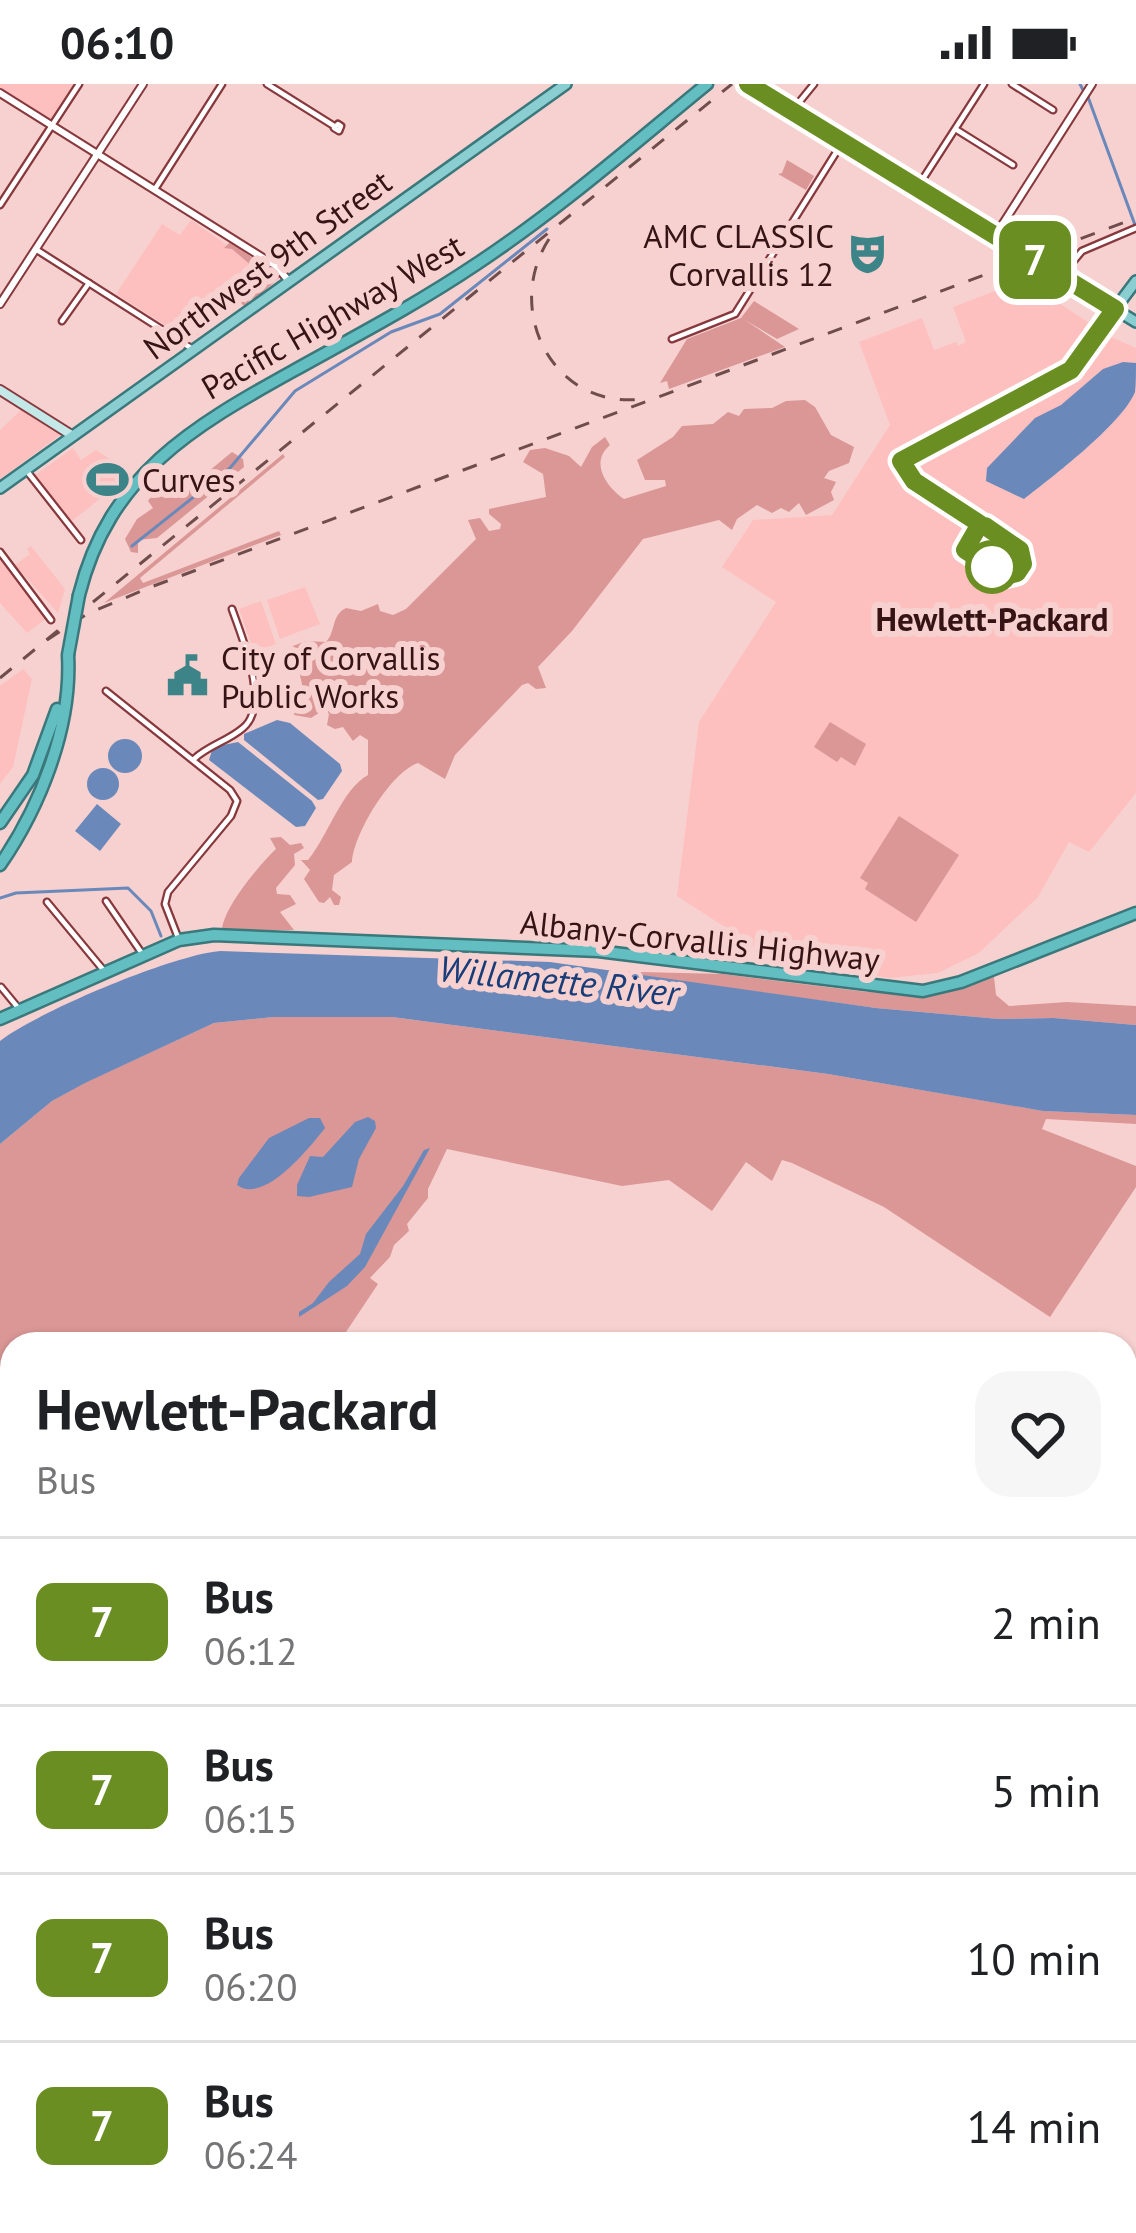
<!DOCTYPE html>
<style>
body{margin:0;font-family:"PT Sans",sans-serif;background:#f6f6f6;color:#202124;height:100vh;display:flex;flex-direction:column;font-size:45px;white-space:nowrap}
*{box-sizing:border-box;margin:0}
p{font-size:39px;color:#757577}
.icon{flex:none;width:66px;height:66px;fill:none;stroke:currentColor;stroke-width:2;stroke-linecap:round;stroke-linejoin:round}
.map{position:relative;flex:1;overflow:hidden}
.sheet{position:absolute;left:0px;top:1248px;width:1137px;height:903px;display:flex;flex-direction:column;background:#fff;border-radius:36px 36px 0 0;box-shadow:0 3px 9px #0004}
.sheet>*{flex:none}
.badge{padding:0 24px;border-radius:18px;font-size:42px;line-height:78px}
.map>.badge{position:absolute;translate:-50% -50%;box-shadow:0 0 0 6px #fff}
.round{display:grid;place-items:center;flex:none;width:126px;height:126px;border-radius:36px;background:#f6f6f6}
.headline{display:flex;align-items:center;justify-content:space-between;height:204px;padding:0 36px}
h1{font-size:57px;font-weight:700;line-height:90px}
ul{padding:0;list-style:none}
li{display:flex;align-items:center;gap:36px;height:168px;padding:0 36px;border-top:3px solid #e0e0e0}
li div{flex:1}
li b{display:block;font-size:45px}
li em{font-style:normal}
li .badge{min-width:132px;font-weight:700;text-align:center}
.status{display:flex;justify-content:space-between;align-items:center;height:84px;padding:0 60px;background:#fff;direction:ltr}
.status svg{height:33px;fill:currentColor}
.map>svg:first-child{display:block}
.built{fill:#fdc0bf}
.green{fill:#da9796}
.water{fill:#6a89ba}
.lines{fill:none;stroke-linecap:round;stroke-linejoin:round}
.stream{stroke:#6a89ba;stroke-width:3}
.minor-casing{stroke:#87383c;stroke-width:9}
.tertiary-casing{stroke:#87383c;stroke-width:10}
.secondary-casing{stroke:#87383c;stroke-width:12}
.primary-casing{stroke:#3a787c;stroke-width:14}
.trunk-casing{stroke:#3a787c;stroke-width:15}
.minor{stroke:#fff;stroke-width:4.5}
.tertiary{stroke:#fff;stroke-width:6}
.secondary{stroke:#c4e7e8;stroke-width:8}
.primary{stroke:#8aced1;stroke-width:9}
.trunk{stroke:#63bec2;stroke-width:10}
.rail{stroke:#704d4d;stroke-width:3;stroke-dasharray:15 15;stroke-linecap:butt}
.trunk-bridge-casing{stroke:#3a787c;stroke-width:15;stroke-linecap:butt}
.trunk-bridge{stroke:#63bec2;stroke-width:10}
.line-casing{stroke:#fff;stroke-width:27}
.line{stroke:#6b8e23;stroke-width:18}
.stop-dot{fill:#fff;stroke:#6b8e23;stroke-width:6}
.labels{text-anchor:middle;dominant-baseline:central;stroke-width:12;stroke-linejoin:round;paint-order:stroke}
.poi-label{font-size:33px;fill:#361415;stroke:#f7d1d0;text-anchor:start}
.street-label{font-size:33px;fill:#361415;stroke:#f7d1d0}
.stop-label{font-size:33px;font-weight:bold;fill:#361415;stroke:#f7d1d0}
.water-label{font-size:36px;font-style:italic;fill:#183d79;stroke:#f7d1d0}
</style>
<div class="status"><b>06:10</b><svg viewBox="0 0 49 12"><path d="M0 12V9h3v3zM5 12V6h3v6zM10 12V3h3v9zM15 12V0h3v12zM26 1h20v11H26zM47 4h2v5h-2z"/></svg></div>
<div class="map">
<svg width="1136" height="2149" viewBox="0 0 1136 2149">
<rect width="100%" height="100%" fill="#f7d1d0"/>
<g class="built">
<polygon points="0,0 76,0 51,36 0,5"/>
<polygon points="191,136 276,195 190,257 116,210 162,140 180,151"/>
<polygon points="1023,196 1111,253 1136,264 1136,709 1089,768 1069,758 1038,813 979,869 938,889 890,894 849,888 846,882 768,871 677,812 699,638 776,518 722,483 753,436 832,431 890,341 859,258 922,234 934,266 956,258 958,262 966,258 953,223"/>
<polygon points="21,326 60,351 0,395 0,346"/>
<polygon points="73,364 81,376 96,366 125,385 111,406 72,437 35,391"/>
<polygon points="31,462 65,505 58,529 15,481 30,470 27,465"/>
<polygon points="0,475 48,533 27,549 0,519"/>
<polygon points="305,503 320,540 280,555 267,516"/>
<polygon points="261,517 276,560 254,568 239,525"/>
<polygon points="23,585 32,595 13,683 0,700 0,602"/>
</g>
<g class="green">
<polygon points="787,76 814,92 806,106 778,90 782,89"/>
<polygon points="230,158 280,193 254,216 251,214 245,223 235,213 246,219 247,211 262,205 273,193 257,178 253,183 232,165 224,164"/>
<polygon points="754,217 799,245 777,255 745,236 785,263 669,305 667,297 660,299 687,255 741,234"/>
<path d="M805 316 815 323 831 351 854 363 849 379 829 387 824 394 836 398 831 408 834 416 806 431 799 419 789 428 781 424 772 429 757 421 737 435 732 446 719 436 643 455 572 547 538 583 546 604 536 605 528 599 522 601 455 671 445 695 418 679C391 688 354 749 352 778L334 791 332 806 341 813 339 821H334L330 813 324 819 319 818 304 795 310 786 301 776H308C328 752 342 705 368 691V656L360 651 353 657 343 643 335 645 327 641 329 630 325 625 311 634 294 631 302 600 293 562 306 557 326 558C336 548 331 531 346 524L361 527 378 520 380 527 393 531 406 525 476 455 468 436 480 434 489 447 500 445 501 440 489 430V425L546 413 543 390 523 378 530 366 545 364 569 372 581 383 592 363 605 353 610 361C589 379 607 403 624 415L666 402 665 396H645L637 376 673 353 682 342 713 340 728 328 739 332 744 325 772 324 786 317Z"/>
<path d="M232 368 243 375 244 383 157 454 138 456V469L131 468 125 455 137 435 153 424 148 417 153 410C167 408 182 405 189 391L203 392Z"/>
<polygon points="283,370 285,373 140,494 143,499 279,447 281,451 104,519"/>
<polygon points="830,638 866,660 855,682 841,673 837,678 814,663"/>
<polygon points="899,732 959,771 916,838 865,805 868,799 860,794"/>
<path d="M281 753 290 761 301 759 304 764 294 770 295 781 276 804 277 810 290 811 296 820 280 828 294 846H222C223 824 260 780 276 765L270 754Z"/>
<polygon points="598,887 723,890 867,908 938,910 994,893 996,911 1009,922 1067,918 1136,922 1136,941 1054,934 999,935 876,924"/>
<polygon points="274,933 392,933 828,990 1044,1027 1136,1031 1136,1040 1046,1035 1042,1045 1136,1082 1136,1103 1050,1233 884,1123 792,1079 782,1076 772,1097 746,1078 712,1127 669,1096 622,1102 447,1065 428,1105 428,1114 407,1140 409,1147 394,1161 390,1173 370,1194 378,1200 338,1260 316,1260 301,1251 294,1260 12,1260 12,1635 0,1625 0,1060 52,1017 84,999 214,939"/>
<polygon points="0,1649 12,1658 12,1812 0,1806"/>
<polygon points="1136,1653 1136,2001 1125,2018 1125,1663"/>
<polygon points="209,2139 421,2139 405,2149 209,2149"/>
</g>
<g class="water">
<path d="M1123 278 1136 279C1136 288 1136 300 1135 308 1122 340 1051 394 1024 415L986 397 987 384 1035 334 1061 321 1103 285Z"/>
<polygon points="277,636 290,639 340,680 342,687 323,715 318,716 244,656 244,650"/>
<circle cx="125" cy="672" r="17"/>
<polygon points="238,658 312,717 316,724 305,742 296,743 209,676 213,663"/>
<circle cx="103" cy="700" r="16"/>
<polygon points="97,720 121,740 100,767 75,747"/>
<path d="M220 867 550 878 876 924 999 935 1054 934 1136 941V1031L1043 1027 828 990 392 933H274L214 939 85 999 52 1017 0 1060V957C39 927 173 871 220 867Z"/>
<polygon points="368,1033 375,1037 376,1044 359,1075 352,1103 309,1113 297,1112 297,1101 310,1072 323,1073 355,1038"/>
<path d="M309 1034H320L325 1044C310 1063 264 1121 237 1101L239 1094 269 1054Z"/>
<polygon points="430,1064 365,1183 347,1202 299,1233 299,1228 313,1219 329,1198 360,1170 366,1150 403,1102 424,1066"/>
<polygon points="0,1806 12,1812 12,2065 6,2051 0,2049"/>
</g>
<g class="lines">
<g class="stream">
<polyline points="1080,0 1083,6"/>
<polyline points="1088,13 1135,141"/>
<polyline points="132,462 230,384 295,307 391,248 440,230 547,145"/>
<polyline points="0,814 16,809 128,804 151,827 161,852"/>
<polyline points="0,1770 12,1773"/>
<polyline points="279,2149 280,2139"/>
</g>
<defs>
<g id="minor">
<polyline points="267,0 334,42"/>
<polyline points="1012,0 1053,26"/>
<polyline points="792,27 814,0"/>
<polygon points="338,40 341,42 339,47 334,44"/>
<polyline points="957,46 1013,81"/>
<polyline points="917,104 984,0"/>
<polyline points="155,105 222,0"/>
<polyline points="0,121 79,0"/>
<polyline points="37,166 194,266"/>
<polyline points="1061,192 1082,167 1136,144"/>
<polyline points="62,237 89,199"/>
<polyline points="672,255 735,230 842,59"/>
<polyline points="26,386 81,456"/>
<polyline points="0,468 51,536"/>
<polyline points="106,607 230,706 237,717 231,732 168,808 165,820 179,856"/>
<path d="M194 675C209 661 228 657 243 644 271 621 242 554 232 525"/>
<polyline points="106,817 143,871"/>
<polyline points="47,818 105,888"/>
<polyline points="1,903 20,926"/>
<polyline points="1125,1316 1136,1300"/>
<polyline points="950,2149 956,2139"/>
</g>
<g id="tertiary">
<polyline points="0,9 276,182 288,196"/>
<polyline points="995,152 1092,0"/>
<polyline points="0,220 143,0"/>
</g>
<g id="secondary">
<polyline points="0,306 73,352"/>
<polyline points="446,2149 453,2139"/>
</g>
<g id="primary">
<polyline points="748,0 1136,238"/>
<polyline points="1115,225 1136,197"/>
<polyline points="0,404 566,0"/>
</g>
<g id="trunk">
<path d="M79 511C109 391 192 343 293 287 354 253 417 220 475 181 557 127 631 62 707 0"/>
<polyline points="0,739 33,691 57,625"/>
<path d="M0 781C40 723 72 643 68 571"/>
<polyline points="0,935 179,856 214,851 598,867 923,907 961,898 1136,829"/>
<polyline points="0,1645 12,1655"/>
<polyline points="750,2139 765,2149"/>
</g>
</defs>
<use href="#minor" class="minor-casing"/>
<use href="#tertiary" class="tertiary-casing"/>
<use href="#secondary" class="secondary-casing"/>
<use href="#primary" class="primary-casing"/>
<use href="#trunk" class="trunk-casing"/>
<use href="#minor" class="minor"/>
<use href="#tertiary" class="tertiary"/>
<use href="#secondary" class="secondary"/>
<use href="#primary" class="primary"/>
<use href="#trunk" class="trunk"/>
<g class="rail">
<path d="M549 155C503 226 553 326 642 315"/>
<polyline points="93,518 732,0"/>
<polyline points="47,556 87,530 151,503 1136,134"/>
<polyline points="0,594 61,544"/>
</g>
<defs>
<polyline id="trunk-bridge" points="68,571 79,511"/>
</defs>
<use href="#trunk-bridge" class="trunk-bridge-casing"/>
<use href="#trunk-bridge" class="trunk-bridge"/>
</g>
<g class="lines">
<defs>
<polyline id="line" points="748,0 1115,225 1071,286 901,377 914,397 980,440 965,466 1005,492 1017,489 1023,480 1020,466 985,442"/>
</defs>
<use href="#line" class="line-casing"/>
<use href="#line" class="line"/>
</g>
<defs>
<symbol id="theatre-bare" viewBox="-9 -9 18 18"><path d="M-5-5.5Q0-4 5-5.5V0Q5 5 0 6Q-5 5-5 0ZM-3.3-2.5H-1v1.5H-3.3ZM1-2.5H3.3v1.5H1ZM-2.8 1Q0 5.5 2.8 1Z" fill="#3c8488" stroke="#f7d1d0" stroke-width="2.5" paint-order="stroke"/></symbol>
<symbol id="stadium-bare" viewBox="-9 -9 18 18"><path d="M0-5a6.5 5 0 1 0 0 10a6.5 5 0 1 0 0-10ZM-3.5-1.8h7v3.6h-7Z" fill="#3c8488" stroke="#f7d1d0" stroke-width="2.5" paint-order="stroke"/></symbol>
<symbol id="civic-bare" viewBox="-9 -9 18 18"><path d="M-.6-6.5H3V-4.5H.6V-3L4-1V1h2V6H-6V1h2V-1L-.6-3ZM-1.2 2.5V6h2.4V2.5Z" fill="#3c8488" stroke="#f7d1d0" stroke-width="2.5" paint-order="stroke"/></symbol>
</defs>
<g fill-rule="evenodd">
<use href="#theatre-bare" x="838" y="140" width="59" height="59"/>
<use href="#stadium-bare" x="78" y="366" width="59" height="59"/>
<use href="#civic-bare" x="158" y="562" width="59" height="59"/>
</g>
<circle class="stop-dot" cx="992" cy="483" r="24"/>
<g class="labels">
<g class="poi-label">
<text x="834" y="151" text-anchor="end">AMC CLASSIC<tspan x="834" dy="38">Corvallis 12</tspan></text>
<text x="142" y="395">Curves</text>
<text x="221" y="573">City of Corvallis<tspan x="221" dy="38">Public Works</tspan></text>
</g>
<g class="street-label">
<text transform="translate(267 180) rotate(-36)">Northwest 9th Street</text>
<text transform="translate(332 232) rotate(-30)">Pacific Highway West</text>
<text transform="translate(700 856) rotate(6)">Albany-Corvallis Highway</text>
</g>
<g class="stop-label">
<text x="992" y="534">Hewlett-Packard</text>
</g>
<g class="water-label">
<text transform="translate(559 896) rotate(6)">Willamette River</text>
</g>
</g>
</svg>
<b class="badge" style="left:1035px;top:176px;background:#6b8e23;color:#fff">7</b>
<section class="sheet">
<div class="headline"><div><h1>Hewlett-Packard</h1><p>Bus</p></div><a class="round"><svg class="icon" aria-label="heart" viewBox="0 0 24 24"><path d="M12 20l-8-8c-3-5 5-10 8-4 3-6 11-1 8 4z"/></svg></a></div>
<ul>
<li><span class="badge" style="background:#6b8e23;color:#fff">7</span><div><b>Bus</b><p>06:12</p></div><em>2 min</em></li>
<li><span class="badge" style="background:#6b8e23;color:#fff">7</span><div><b>Bus</b><p>06:15</p></div><em>5 min</em></li>
<li><span class="badge" style="background:#6b8e23;color:#fff">7</span><div><b>Bus</b><p>06:20</p></div><em>10 min</em></li>
<li><span class="badge" style="background:#6b8e23;color:#fff">7</span><div><b>Bus</b><p>06:24</p></div><em>14 min</em></li>
</ul>
</section>
</div>
